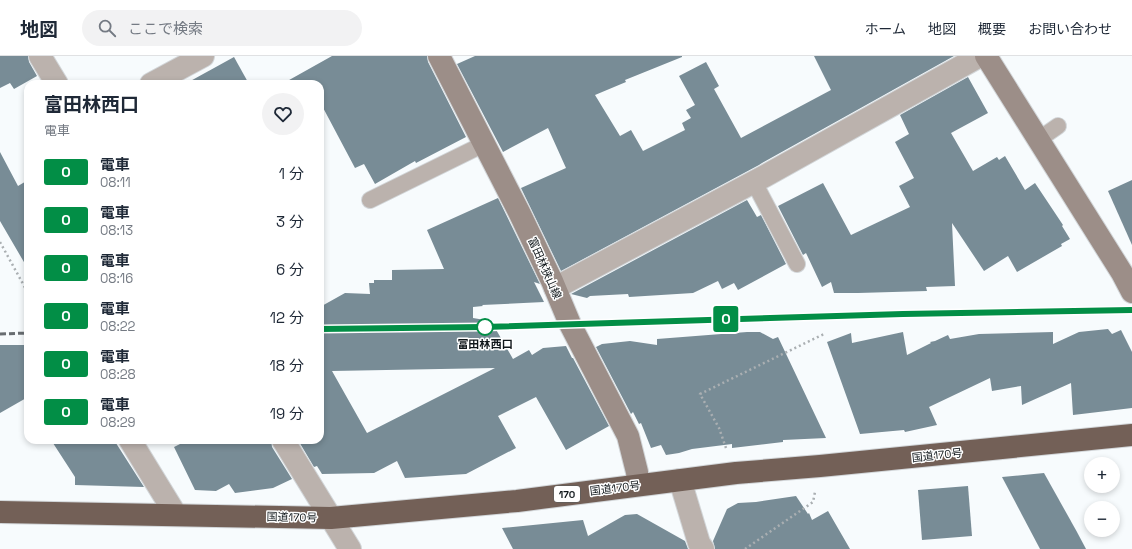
<!DOCTYPE html>
<html lang="ja">
<meta charset="utf-8">
<style>
body{margin:0;font-family:"Space Grotesk","Noto Sans JP",sans-serif;background:#f2f2f3;color:#1f2937;height:100vh;display:flex;flex-direction:column;font-size:15px;white-space:nowrap}
*{box-sizing:border-box;margin:0}
p{font-size:13px;color:#747a83}
.icon{flex:none;width:22px;height:22px;fill:none;stroke:currentColor;stroke-width:2;stroke-linecap:round;stroke-linejoin:round}
.map{position:relative;flex:1;overflow:hidden}
.sheet{position:absolute;left:24px;top:24px;width:300px;height:364px;display:flex;flex-direction:column;background:#fff;border-radius:12px;box-shadow:0 2px 6px #0003}
.sheet>*{flex:none}
.badge{padding:0 8px;border-radius:3px;font-size:14px;line-height:26px}
.controls{position:absolute;left:1084px;top:401px;display:grid;gap:8px}
.controls a{display:grid;place-items:center;width:36px;height:36px;border-radius:50%;background:#fff;box-shadow:0 2px 6px #0003;font-size:20px}
.map>.badge{position:absolute;translate:-50% -50%;box-shadow:0 0 0 2px #fff}
.round{display:grid;place-items:center;flex:none;width:42px;height:42px;border-radius:21px;background:#f2f2f3}
.overview{display:flex;align-items:center;justify-content:space-between;height:68px;padding:0 20px}
h1{font-size:19px;font-weight:700;line-height:30px}
ul{padding:0;list-style:none}
li{display:flex;align-items:center;gap:12px;height:48px;padding:0 20px}
li div{flex:1}
li b{display:block;font-size:15px}
li em{font-style:normal}
li .badge{min-width:44px;font-weight:700;text-align:center}
header{display:flex;align-items:center;gap:24px;box-sizing:border-box;height:56px;padding:0 20px;background:#fff;border-bottom:1px solid #e0e1e3}
header strong{font-size:19px}
nav{display:flex;gap:22px;margin-inline-start:auto;font-size:14px}
.search{width:280px;height:36px;background:#f2f2f3;display:flex;align-items:center;gap:10px;box-sizing:border-box;padding:0 14px;border-radius:22px;color:#747a83;font-size:15px}
.map>svg:first-child{display:block}
.building{fill:#788c96;fill-rule:evenodd}
.lines{fill:none;stroke-linecap:round;stroke-linejoin:round}
.lane-casing{stroke:#d2d6d9;stroke-width:18}
.street-casing{stroke:#d2d6d9;stroke-width:24}
.secondary-casing{stroke:#d2d6d9;stroke-width:24}
.highway-casing{stroke:#d2d6d9;stroke-width:24}
.path{stroke:#aaafb2;stroke-width:2.5;stroke-dasharray:2 3;stroke-linecap:butt}
.lane{stroke:#bbb2ad;stroke-width:16}
.street{stroke:#bbb2ad;stroke-width:22}
.secondary{stroke:#9c8e88;stroke-width:22}
.highway{stroke:#736057;stroke-width:22}
.rail{stroke:#686d71;stroke-width:3;stroke-dasharray:6 3;stroke-linecap:butt}
.line-casing{stroke:#fff;stroke-width:9}
.line{stroke:#028e46;stroke-width:6}
.stop-dot{fill:#fff;stroke:#028e46;stroke-width:2}
.labels{text-anchor:middle;dominant-baseline:central;stroke-width:3;stroke-linejoin:round;paint-order:stroke}
.shield{fill:#fff;stroke:#575c5f;stroke-width:1}
.shield-label{font-size:10px;font-weight:bold;fill:#0f161a}
.street-label{font-size:11px;fill:#0f161a;stroke:#fff}
.stop-label{font-size:11px;font-weight:bold;fill:#0f161a;stroke:#fff}
</style>
<header>
<strong>地図</strong>
<div class="search"><svg class="icon" aria-label="search" viewBox="0 0 24 24"><circle cx="10" cy="10" r="6"/><path d="M15 15l6 6"/></svg>ここで検索</div>
<nav><a>ホーム</a><a>地図</a><a>概要</a><a>お問い合わせ</a></nav>
</header>
<div class="map">
<svg width="1132" height="493" viewBox="0 0 1132 493">
<rect width="100%" height="100%" fill="#f7fbfd"/>
<g class="building">
<polygon points="0,0 28,0 29,6 37,20 14,33 10,27 0,32"/>
<polygon points="332,0 427,0 428,6 466,81 416,107 415,105 375,128 364,108 355,112 320,46 320,28 282,28"/>
<polygon points="475,0 682,0 682,1 625,24 626,26 595,39 620,80 631,74 643,95 685,74 682,67 691,62 686,54 695,49 679,20 706,6 719,30 714,33 741,82 831,34 814,0 954,0 762,107 759,109 561,215 521,132 566,112 548,72 503,96 457,8"/>
<polygon points="234,1 249,28 185,28"/>
<polygon points="968,21 988,57 951,77 973,115 997,101 999,104 1005,100 1025,134 1035,127 1063,169 1062,170 1070,183 1061,188 1062,190 1017,216 1008,200 984,215 952,167 955,230 926,231 927,235 858,237 834,237 831,226 822,231 806,197 803,199 778,150 823,127 851,179 910,151 899,130 914,122 895,86 909,78 900,59"/>
<polygon points="0,96 18,130 28,124 28,213 0,165"/>
<polygon points="1132,124 1132,189 1108,135"/>
<path d="M498 142 540 228 534 226 544 246 482 249 483 250 473 251V262L491 265 513 303 529 294 532 299 543 292 566 290 572 302H573L609 370 566 394 536 341 498 360 516 392 466 418 405 422 397 405 374 417 322 418 317 410 314 411 298 384H320V251L345 237 370 238 369 227H374V224H392V214L444 213 427 174ZM495 312 367 377 332 315Z"/>
<polygon points="747,144 757,161 761,159 786,208 738,234 734,227 722,233 718,225 693,237 629,241 628,238 590,240 587,242 571,238"/>
<polygon points="1108,273 1112,278 1121,274 1132,296 1132,352 1073,359 1071,327 1022,349 1021,330 992,335 990,322 929,351 937,369 905,376 904,374 860,378 827,286 851,277 852,287 903,276 907,299 931,287 930,286 935,285 948,279 950,283 979,278 1053,276 1053,288 1079,276"/>
<polygon points="747,276 760,276 773,283 778,281 826,382 783,384 783,386 732,392 732,388 692,393 679,397 666,399 661,389 651,392 641,367 639,368 633,356 631,358 596,291 602,288 630,285 657,289 657,283"/>
<polygon points="0,289 28,289 28,341 0,357"/>
<polygon points="51,384 114,384 144,431 75,429 75,421"/>
<polygon points="188,384 271,384 272,391 292,423 273,432 235,437 229,428 216,435 195,434 174,391"/>
<polygon points="1044,417 1077,476 1086,493 1040,493 1002,421"/>
<polygon points="968,430 972,480 922,484 918,434"/>
<polygon points="796,440 808,458 809,457 812,464 828,455 850,493 715,493 713,485 727,453 738,447 756,446"/>
<polygon points="637,458 685,485 688,493 513,493 502,472 583,464 588,480 625,459"/>
</g>
<g class="lines">
<defs>
<g id="lane">
<polyline points="1038,84 1058,70"/>
<polyline points="754,126 797,208"/>
<polyline points="370,144 484,88"/>
</g>
<g id="street">
<polyline points="40,0 57,28"/>
<polyline points="151,28 203,0"/>
<polyline points="555,232 765,120 980,0"/>
<polyline points="130,384 176,459"/>
<polyline points="283,384 350,493"/>
<polyline points="680,424 699,487 703,493"/>
</g>
<g id="secondary">
<polyline points="439,0 519,156 552,225 570,268 628,380 637,416 638,429"/>
<polyline points="986,0 1122,217 1132,236"/>
</g>
<polyline id="highway" points="0,456 331,462 517,445 736,417 820,410 1132,379"/>
</defs>
<use href="#lane" class="lane-casing"/>
<use href="#street" class="street-casing"/>
<use href="#secondary" class="secondary-casing"/>
<use href="#highway" class="highway-casing"/>
<g class="path">
<polyline points="0,186 28,237"/>
<polyline points="726,392 719,372 700,338 824,278"/>
<polyline points="745,493 813,446 815,436"/>
</g>
<use href="#lane" class="lane"/>
<use href="#street" class="street"/>
<use href="#secondary" class="secondary"/>
<use href="#highway" class="highway"/>
<g class="rail">
<polyline points="320,273 483,271 919,258 1132,254"/>
<polyline points="0,278 28,277"/>
</g>
</g>
<g class="lines">
<defs>
<polyline id="line" points="320,273 483,271 903,258 1132,254"/>
</defs>
<use href="#line" class="line-casing"/>
<use href="#line" class="line"/>
</g>
<circle class="stop-dot" cx="485" cy="271" r="8"/>
<g class="labels">
<rect class="shield" x="554" y="430" width="26" height="16" rx="3"/>
<g class="shield-label">
<text x="567" y="438">170</text>
</g>
<g class="street-label">
<text transform="translate(545 212) rotate(66)">富田林狭山線</text>
<text transform="translate(937 399) rotate(-6)">国道170号</text>
<text transform="translate(615 432) rotate(-7)">国道170号</text>
<text transform="translate(292 461) rotate(1)">国道170号</text>
</g>
<g class="stop-label">
<text x="485" y="288">富田林西口</text>
</g>
</g>
</svg>
<div class="controls">
<a>+</a>
<a>−</a>
</div>
<b class="badge" style="left:726px;top:263px;background:#028e46;color:#fff">O</b>
<section class="sheet">
<div class="overview"><div><h1>富田林西口</h1><p>電車</p></div><a class="round"><svg class="icon" aria-label="heart" viewBox="0 0 24 24"><path d="M12 20l-8-8c-3-5 5-10 8-4 3-6 11-1 8 4z"/></svg></a></div>
<ul>
<li><span class="badge" style="background:#028e46;color:#fff">O</span><div><b>電車</b><p>08:11</p></div><em>1 分</em></li>
<li><span class="badge" style="background:#028e46;color:#fff">O</span><div><b>電車</b><p>08:13</p></div><em>3 分</em></li>
<li><span class="badge" style="background:#028e46;color:#fff">O</span><div><b>電車</b><p>08:16</p></div><em>6 分</em></li>
<li><span class="badge" style="background:#028e46;color:#fff">O</span><div><b>電車</b><p>08:22</p></div><em>12 分</em></li>
<li><span class="badge" style="background:#028e46;color:#fff">O</span><div><b>電車</b><p>08:28</p></div><em>18 分</em></li>
<li><span class="badge" style="background:#028e46;color:#fff">O</span><div><b>電車</b><p>08:29</p></div><em>19 分</em></li>
</ul>
</section>
</div>
